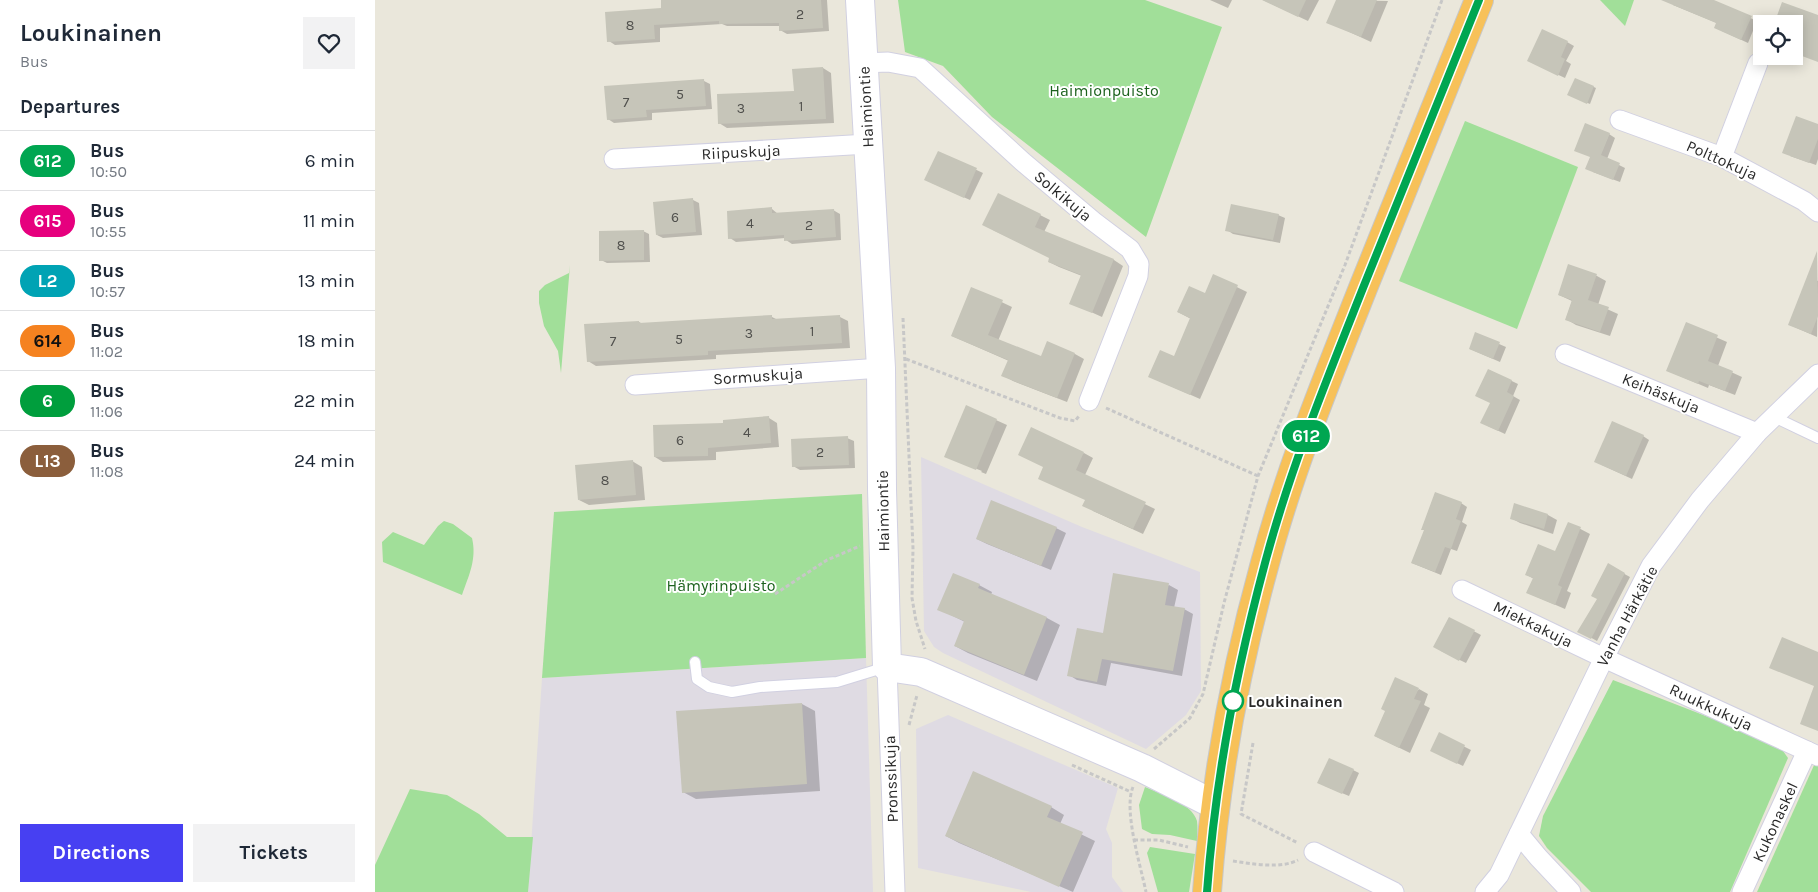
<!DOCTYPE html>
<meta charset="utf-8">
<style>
body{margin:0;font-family:Karla,sans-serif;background:#f2f2f3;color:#1f2937;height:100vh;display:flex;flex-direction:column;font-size:19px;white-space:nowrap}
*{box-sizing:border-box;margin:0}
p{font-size:16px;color:#747a83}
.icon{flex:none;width:28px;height:28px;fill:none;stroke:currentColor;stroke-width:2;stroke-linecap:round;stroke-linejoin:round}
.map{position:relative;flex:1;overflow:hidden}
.panel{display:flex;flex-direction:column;background:#fff;width:375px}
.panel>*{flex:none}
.badge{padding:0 10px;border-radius:16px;font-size:18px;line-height:32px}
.fabs{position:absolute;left:1378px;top:15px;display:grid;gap:10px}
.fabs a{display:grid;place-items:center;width:50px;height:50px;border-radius:0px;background:#fff;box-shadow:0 2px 12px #0003;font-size:25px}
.map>.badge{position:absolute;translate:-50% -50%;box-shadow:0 0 0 2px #fff}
h2{padding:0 20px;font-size:19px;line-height:45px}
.round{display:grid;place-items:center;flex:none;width:52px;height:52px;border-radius:0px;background:#f2f2f3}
.headline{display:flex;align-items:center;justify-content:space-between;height:85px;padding:0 20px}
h1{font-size:24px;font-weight:700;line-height:38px}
.button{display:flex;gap:10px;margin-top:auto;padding:10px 20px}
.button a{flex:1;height:58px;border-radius:0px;background:#4740f2;color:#fff;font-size:20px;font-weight:700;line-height:58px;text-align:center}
.button a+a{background:#f2f2f3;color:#1f2937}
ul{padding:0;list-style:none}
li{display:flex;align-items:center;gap:15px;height:60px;padding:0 20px;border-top:1px solid #e0e1e3}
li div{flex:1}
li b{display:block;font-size:19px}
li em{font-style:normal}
li .badge{min-width:55px;font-weight:700;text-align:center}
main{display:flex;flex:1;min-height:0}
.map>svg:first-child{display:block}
.industrial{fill:#dfdbe3}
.green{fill:#a1df99}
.shadow{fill:#0003}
.building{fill:#c6c5b9}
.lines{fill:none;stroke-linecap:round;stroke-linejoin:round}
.lane-casing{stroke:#d1d0e1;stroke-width:12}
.street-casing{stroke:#d1d0e1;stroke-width:21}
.secondary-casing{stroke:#d1d0e1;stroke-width:30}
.highway-casing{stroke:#c7c7c7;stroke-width:30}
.path{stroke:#c7c7c7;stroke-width:3;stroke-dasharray:4 2.5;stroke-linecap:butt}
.lane{stroke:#fff;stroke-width:10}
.street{stroke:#fff;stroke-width:19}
.secondary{stroke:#fff;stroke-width:28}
.highway{stroke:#f7c159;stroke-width:28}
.line-casing{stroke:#fff;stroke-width:11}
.line{stroke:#00a651;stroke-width:8}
.stop-dot{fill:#fff;stroke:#00a651;stroke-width:2.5}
.labels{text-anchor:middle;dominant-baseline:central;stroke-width:4;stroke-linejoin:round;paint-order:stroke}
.number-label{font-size:14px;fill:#50504d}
.park-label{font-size:16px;fill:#1c621d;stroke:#fff}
.street-label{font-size:16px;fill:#292929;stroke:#fff}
.stop-label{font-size:16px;font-weight:bold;fill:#292929;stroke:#fff;text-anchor:start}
</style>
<main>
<section class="panel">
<div class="headline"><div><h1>Loukinainen</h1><p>Bus</p></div><a class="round"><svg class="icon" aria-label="heart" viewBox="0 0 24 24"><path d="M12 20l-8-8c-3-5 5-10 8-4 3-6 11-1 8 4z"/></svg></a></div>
<h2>Departures</h2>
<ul>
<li><span class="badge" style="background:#00a651;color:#fff">612</span><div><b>Bus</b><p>10:50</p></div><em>6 min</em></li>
<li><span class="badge" style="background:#e6007e;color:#fff">615</span><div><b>Bus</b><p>10:55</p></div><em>11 min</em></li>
<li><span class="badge" style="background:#00a3b4;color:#fff">L2</span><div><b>Bus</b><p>10:57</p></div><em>13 min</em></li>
<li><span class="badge" style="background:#f58220;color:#111">614</span><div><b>Bus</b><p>11:02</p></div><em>18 min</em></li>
<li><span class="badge" style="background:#009e3d;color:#fff">6</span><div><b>Bus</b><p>11:06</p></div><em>22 min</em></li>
<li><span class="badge" style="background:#8b5e3c;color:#fff">L13</span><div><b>Bus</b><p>11:08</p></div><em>24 min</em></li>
</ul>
<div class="button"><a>Directions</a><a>Tickets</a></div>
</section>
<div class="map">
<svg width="1443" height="892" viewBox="0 0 1443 892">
<rect width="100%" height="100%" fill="#eae7db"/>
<g class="industrial">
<polygon points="546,457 707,527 825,572 826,691 811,715 771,749 568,653 559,647 549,631"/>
<polygon points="491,658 498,892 153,892 167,678"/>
<polygon points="573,715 743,788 731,829 737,843 737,877 748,892 656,892 543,868 541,729"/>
</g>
<g class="green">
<polygon points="523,0 770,0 847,27 771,237 617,117 568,66 530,52"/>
<polygon points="1225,0 1259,0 1250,26"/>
<polygon points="1090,121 1203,167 1142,329 1024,281"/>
<polygon points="195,265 186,373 183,351 169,326 164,303 164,291 170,285 194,273"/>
<polygon points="487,494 491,658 167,678 179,512"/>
<path d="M69 521 78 524 97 538C102 559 94 575 87 595L8 562 7 542 18 532 49 545 63 526Z"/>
<polygon points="1238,680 1403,744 1413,758 1355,892 1216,892 1172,848 1164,836 1168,816"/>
<polygon points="1440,763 1443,765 1443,892 1382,892"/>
<path d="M770 787C786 794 817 803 822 821 823 827 822 835 822 841L795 835 777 834 767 829 764 805Z"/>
<polygon points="35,789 72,795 104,814 132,837 158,837 153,892 0,892 0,865"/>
<polygon points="775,847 820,854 814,892 783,892 772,853"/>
</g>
<g class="shadow">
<polygon points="287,0 452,0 454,31 412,34 405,30 405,26 352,26 347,24 285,28 285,42 240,45 234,41 287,9"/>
<polygon points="835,0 857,0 853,8"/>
<polygon points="888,0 944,0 933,21"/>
<polygon points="962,0 1013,1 996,42 953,22"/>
<polygon points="1300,0 1336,0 1382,21 1373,43 1347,31 1342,23 1298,5"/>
<polygon points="1192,42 1199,46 1191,61 1196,64 1190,78 1160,64"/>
<polygon points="448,68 456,73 459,123 352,128 344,123 420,92"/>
<polygon points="1200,79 1221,88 1215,104 1196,96"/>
<polygon points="329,81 335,84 337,109 277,113 277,120 239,123 233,119"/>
<polygon points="1443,125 1443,159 1441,165 1415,156"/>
<polygon points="1234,134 1240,138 1232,159 1250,168 1245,182 1218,172"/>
<polygon points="563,152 608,173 595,200 557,183"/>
<polygon points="318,200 324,203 327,235 288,238 282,235"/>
<polygon points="397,209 403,214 458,210 465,214 466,240 417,244 411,240 410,238 361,242 355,238"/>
<polygon points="665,215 675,220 669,232 739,260 748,266 727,317 696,303 707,276 684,267 674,262 676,258 618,230"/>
<polygon points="903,215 910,218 905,243 858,234 852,230"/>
<polygon points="268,231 274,234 275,262 232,263 226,260"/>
<polygon points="1194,266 1222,276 1231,281 1223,305 1243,314 1235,336 1201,325 1191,319 1197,301 1184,295"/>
<polygon points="839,276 872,292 825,399 775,377 800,357 816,319 803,312 831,294"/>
<polygon points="1433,277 1443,281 1442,337 1415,325"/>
<polygon points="597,288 637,307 623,341 667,358 700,354 709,359 692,402 638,381 628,375 634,361 577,336"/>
<polygon points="397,317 403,320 465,317 473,321 475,348 341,355 341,359 221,366 213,361 264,322 268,324"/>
<polygon points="1311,324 1352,342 1343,366 1367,377 1360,395 1334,385 1333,388 1293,371"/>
<polygon points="1101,334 1131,347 1125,362 1095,349"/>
<polygon points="1114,370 1143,384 1138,396 1145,400 1130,434 1113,426 1116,403"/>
<polygon points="592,407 632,425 611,474 606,472 607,471 579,460"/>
<polygon points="394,418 402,423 404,447 341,452 341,460 288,462 280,457 349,424"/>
<polygon points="1268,436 1274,440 1257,479 1227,465"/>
<polygon points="472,438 479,441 480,468 425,470 418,466"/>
<polygon points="709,453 718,458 710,475 780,509 768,534 718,511 711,500 670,468"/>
<polygon points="257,461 267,467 270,500 214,505 204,500"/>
<polygon points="1086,503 1092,507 1087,522 1092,525 1082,551 1076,549 1066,575 1037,563"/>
<polygon points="1140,505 1173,515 1182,520 1178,534 1145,523 1136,518"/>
<polygon points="1194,523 1215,534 1192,591 1196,593 1190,609 1153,593 1159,579 1152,575 1181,552"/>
<polygon points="681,528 691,533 676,570 612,544 602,539"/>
<polygon points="1233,565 1255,577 1222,641 1204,631 1224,599"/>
<polygon points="604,585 617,592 616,595 672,618 685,625 662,681 593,653 580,646 590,622 564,609"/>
<polygon points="794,585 803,590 799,608 809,609 818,614 807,676 736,663 731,686 702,680 694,675 729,634"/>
<polygon points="1074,618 1106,635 1091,663 1066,651"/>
<polygon points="1044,689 1053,694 1049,705 1055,708 1035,753 1000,736"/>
<polygon points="427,704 440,711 445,791 321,799 308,792"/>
<polygon points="1064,734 1096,750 1088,766 1063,754"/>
<polygon points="978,770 984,773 974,796 950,786"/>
<polygon points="676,807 689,815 685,824 720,841 698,892 584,843 571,836"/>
</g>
<g class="building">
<polygon points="286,0 446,0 448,28 404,31 404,23 344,24 344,21 279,25 280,39 232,42 230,12 286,8"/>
<polygon points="887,0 931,0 923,17"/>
<polygon points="961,0 1002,0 986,37 951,23"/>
<polygon points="1286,0 1339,0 1377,16 1366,40 1339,28 1341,23"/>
<polygon points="1407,2 1443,15 1443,62 1419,53 1419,24 1399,24"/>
<polygon points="1167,29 1193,41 1186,57 1190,59 1183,76 1152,61"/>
<polygon points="448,67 451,119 343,124 342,94 419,91 417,69"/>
<polygon points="1200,78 1219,86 1212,104 1192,95"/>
<polygon points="329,79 331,106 271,110 272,117 232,120 229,86"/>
<polygon points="1421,116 1443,124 1443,139 1434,163 1407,153"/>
<polygon points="1210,123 1235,133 1226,155 1245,163 1238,180 1210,169 1215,157 1199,151"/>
<polygon points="563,151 602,168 589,198 549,180"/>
<polygon points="623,193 666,214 660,227 739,259 717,313 694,304 706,275 673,262 674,258 607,225"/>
<polygon points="318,198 321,232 281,235 278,202"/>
<polygon points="856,204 904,214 898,240 850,231"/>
<polygon points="397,207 397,213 459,209 461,237 409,241 409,235 353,239 352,211"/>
<polygon points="269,230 269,260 224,261 224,231"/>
<polygon points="1442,251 1443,316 1436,334 1413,325"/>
<polygon points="1193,264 1222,274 1213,300 1234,307 1225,332 1190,320 1197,300 1183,295"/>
<polygon points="838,274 863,285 815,395 773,377 785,350 799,356 815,318 802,312 814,286 830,293"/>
<polygon points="596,287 628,300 613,335 666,356 672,341 700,353 682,398 626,376 633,360 576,336"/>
<polygon points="397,315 397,319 465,315 467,343 333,351 333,355 212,362 209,324 264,321 264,323"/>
<polygon points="1311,322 1343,335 1333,361 1358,371 1350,391 1324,381 1323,384 1291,371"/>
<polygon points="1100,332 1125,342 1118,359 1094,349"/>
<polygon points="1113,369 1137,380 1132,392 1139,396 1123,431 1105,423 1115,403 1100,396"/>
<polygon points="591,405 622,419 601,470 569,457"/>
<polygon points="394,416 396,443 333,448 333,456 279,457 278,425 348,423 348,420"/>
<polygon points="1237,421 1269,435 1251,476 1219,462"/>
<polygon points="656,427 709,452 701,470 771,502 758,529 707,506 710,500 663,479 668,467 643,455"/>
<polygon points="473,436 474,465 417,467 416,439"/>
<polygon points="258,460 261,495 203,500 200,465"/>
<polygon points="1060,492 1087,502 1081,519 1086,521 1076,549 1070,547 1060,572 1036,563 1049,530 1046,530"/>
<polygon points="616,500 682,527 666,566 601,539"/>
<polygon points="1139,503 1173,514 1169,529 1135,519"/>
<polygon points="1193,522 1206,527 1183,585 1187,587 1180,605 1151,593 1158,578 1150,575 1163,544 1180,551"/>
<polygon points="1233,563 1250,573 1216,639 1202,632 1222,599 1216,596"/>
<polygon points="578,573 605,584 603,588 672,617 649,675 579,646 589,621 562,610"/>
<polygon points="738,573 794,583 790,605 810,608 798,671 727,659 722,682 692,676 702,628 728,633"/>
<polygon points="1074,617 1100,630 1084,661 1058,647"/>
<polygon points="1407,637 1443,652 1443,731 1425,724 1439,686 1394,668"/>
<polygon points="1020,677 1044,688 1039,699 1046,701 1024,748 999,736 1010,711 1006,709"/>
<polygon points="427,703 432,784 307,793 301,711"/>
<polygon points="1064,732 1090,745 1082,764 1055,751"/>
<polygon points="954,758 979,769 967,794 942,783"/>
<polygon points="598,771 677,806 672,817 708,832 684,887 570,836"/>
</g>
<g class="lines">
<defs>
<g id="lane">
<polyline points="1399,417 1443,438"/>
<polyline points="320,662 322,679 334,687 357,692 385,687 462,682 511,667"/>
</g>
<g id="street">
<polyline points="488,63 513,62 545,68 648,162 718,221 755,249 764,264 763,276 714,401"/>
<polyline points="1245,120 1347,157 1429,201 1443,212"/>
<polyline points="1347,157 1383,63"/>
<polyline points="239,159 493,144"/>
<polyline points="1190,354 1382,433"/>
<polyline points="260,385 506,368"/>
<polyline points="1087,590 1229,658 1443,756"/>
<polyline points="512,667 520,892"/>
<polyline points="1144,834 1163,857 1196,892"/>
<polyline points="939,852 1019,892"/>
<polyline points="1110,892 1124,875 1229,658 1276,566 1325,500 1382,433 1443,374"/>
<polyline points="1367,892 1432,751"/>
</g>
<polyline id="secondary" points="485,0 506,368 507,489 512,667 546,672 767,768 840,805"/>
<path id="highway" d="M832 892C840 781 860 671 890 563 915 469 952 379 988 288 1026 192 1065 96 1104 0"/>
</defs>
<use href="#lane" class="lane-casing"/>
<use href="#street" class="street-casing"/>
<use href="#secondary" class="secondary-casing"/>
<use href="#highway" class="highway-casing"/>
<g class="path">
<polyline points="528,318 538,548 537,598 541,621 550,649"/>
<polyline points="531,359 685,418 700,421 704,416"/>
<polyline points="731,408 883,476"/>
<polyline points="400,594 452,560 485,546"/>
<polyline points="534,725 542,695"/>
<polyline points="878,743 866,814 923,843"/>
<polyline points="779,749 815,718 828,694 849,603 883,476 970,265 1067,0"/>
<polyline points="697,765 756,792"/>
<path d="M758 787C748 810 766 867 771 892"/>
<polyline points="759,840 784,840 813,847"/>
<path d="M858 861C877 864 906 869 923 860"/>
</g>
<use href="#lane" class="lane"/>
<use href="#street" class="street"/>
<use href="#secondary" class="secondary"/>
<use href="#highway" class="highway"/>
</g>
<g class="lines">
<defs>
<path id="line" d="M832 892C840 781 861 671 890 563 915 469 952 379 988 288 1027 192 1065 96 1104 0"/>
</defs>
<use href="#line" class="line-casing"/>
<use href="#line" class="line"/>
</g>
<circle class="stop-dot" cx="858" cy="701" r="10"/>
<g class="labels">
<g class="number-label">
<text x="425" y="14">2</text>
<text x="255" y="25">8</text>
<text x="305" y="94">5</text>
<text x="251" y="102">7</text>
<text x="426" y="106">1</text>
<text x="366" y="108">3</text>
<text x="300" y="217">6</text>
<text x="375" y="223">4</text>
<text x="434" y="225">2</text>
<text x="246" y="245">8</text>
<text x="437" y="331">1</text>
<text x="374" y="333">3</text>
<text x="304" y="339">5</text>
<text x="238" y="341">7</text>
<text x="372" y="432">4</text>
<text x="305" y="440">6</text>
<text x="445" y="452">2</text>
<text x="230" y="480">8</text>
</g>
<g class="park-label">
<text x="729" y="90">Haimionpuisto</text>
<text x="346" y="585">Hämyrinpuisto</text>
</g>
<g class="street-label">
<text transform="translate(491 107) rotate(-93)">Haimiontie</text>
<text transform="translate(366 152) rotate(-3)">Riipuskuja</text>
<text transform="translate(1347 160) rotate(24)">Polttokuja</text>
<text transform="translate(688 196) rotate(40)">Solkikuja</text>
<text transform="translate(383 376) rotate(-4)">Sormuskuja</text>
<text transform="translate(1286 393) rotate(22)">Keihäskuja</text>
<text transform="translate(508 511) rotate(-91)">Haimiontie</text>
<text transform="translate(1252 616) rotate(-62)">Vanha Härkätie</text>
<text transform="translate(1158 624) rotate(26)">Miekkakuja</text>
<text transform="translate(1336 707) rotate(25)">Ruukkukuja</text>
<text transform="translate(516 779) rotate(-92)">Pronssikuja</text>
<text transform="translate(1400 822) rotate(-65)">Kukonaskel</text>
</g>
<g class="stop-label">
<text x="873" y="701">Loukinainen</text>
</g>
</g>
</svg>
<div class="fabs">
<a><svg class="icon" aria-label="locate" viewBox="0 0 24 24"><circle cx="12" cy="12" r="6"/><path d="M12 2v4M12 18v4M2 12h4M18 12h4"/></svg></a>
</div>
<b class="badge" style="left:931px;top:436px;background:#00a651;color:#fff">612</b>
</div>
</main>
